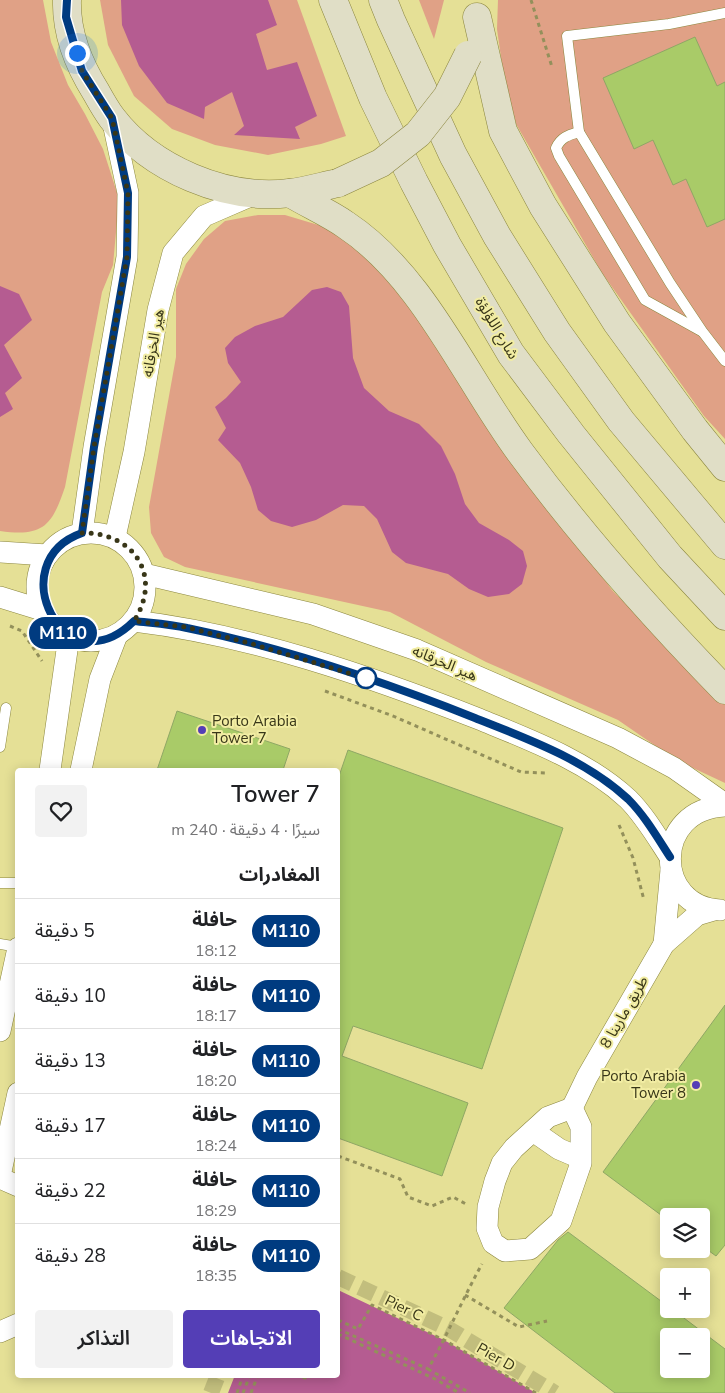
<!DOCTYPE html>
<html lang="ar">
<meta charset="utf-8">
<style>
body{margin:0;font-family:"Nunito Sans","Noto Sans Arabic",sans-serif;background:#f2f2f2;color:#202124;direction:rtl;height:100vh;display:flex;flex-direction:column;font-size:19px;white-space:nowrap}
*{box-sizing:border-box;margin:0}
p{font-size:16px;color:#757577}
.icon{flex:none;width:28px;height:28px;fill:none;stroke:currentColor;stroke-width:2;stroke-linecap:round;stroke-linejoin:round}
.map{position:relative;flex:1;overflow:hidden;direction:ltr}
.side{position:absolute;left:15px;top:768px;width:325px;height:610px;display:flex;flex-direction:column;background:#fff;border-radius:5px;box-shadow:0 2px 12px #0003;direction:rtl}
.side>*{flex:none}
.badge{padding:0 10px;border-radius:16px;font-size:18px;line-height:32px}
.buttons{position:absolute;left:660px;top:1208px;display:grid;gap:10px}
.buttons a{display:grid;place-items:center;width:50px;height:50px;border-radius:5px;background:#fff;box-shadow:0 2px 12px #0003;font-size:25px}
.you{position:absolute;width:25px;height:25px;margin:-12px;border:4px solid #fff;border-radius:50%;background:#1a73e8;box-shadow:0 0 0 8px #1a73e833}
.map>.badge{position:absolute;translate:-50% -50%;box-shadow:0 0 0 2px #fff}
h2{padding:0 20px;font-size:19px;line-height:45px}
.round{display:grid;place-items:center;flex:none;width:52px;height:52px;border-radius:5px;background:#f2f2f2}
.headline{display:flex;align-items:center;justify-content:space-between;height:85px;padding:0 20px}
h1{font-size:24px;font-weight:600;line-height:38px}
.primary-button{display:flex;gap:10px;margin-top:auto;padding:10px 20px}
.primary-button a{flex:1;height:58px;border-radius:5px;background:#543eb6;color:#fff;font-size:20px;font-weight:600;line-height:58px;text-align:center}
.primary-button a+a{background:#f2f2f2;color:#202124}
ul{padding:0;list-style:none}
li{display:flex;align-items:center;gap:15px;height:65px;padding:0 20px;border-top:1px solid #e0e0e0}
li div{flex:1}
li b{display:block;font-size:19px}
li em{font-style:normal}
li .badge{min-width:55px;font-weight:700;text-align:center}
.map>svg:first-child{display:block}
.green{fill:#e0a186}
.water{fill:#b55c91}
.building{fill:#a9cb68;stroke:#8fa765;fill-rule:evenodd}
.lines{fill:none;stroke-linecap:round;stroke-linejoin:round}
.pedestrian-tunnel{stroke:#c2be7d;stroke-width:16;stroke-dasharray:16 8;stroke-linecap:butt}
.service-casing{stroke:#8b863e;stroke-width:11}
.minor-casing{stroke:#8b863e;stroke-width:22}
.secondary-casing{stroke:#8b863e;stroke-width:29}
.path{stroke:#93905b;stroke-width:3;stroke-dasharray:4 4;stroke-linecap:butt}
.service{stroke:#fff;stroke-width:10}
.minor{stroke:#fff;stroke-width:21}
.secondary{stroke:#e0dec6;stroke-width:28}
.secondary-bridge-casing{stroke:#8b863e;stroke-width:29;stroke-linecap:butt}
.secondary-bridge{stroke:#e0dec6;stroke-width:28}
.line-casing{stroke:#fff;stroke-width:11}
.line{stroke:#003b80;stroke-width:8}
.walk{stroke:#383618;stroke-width:5;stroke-dasharray:0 9}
.stop-dot{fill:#fff;stroke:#003b80;stroke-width:2.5}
.poi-dot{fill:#543eb6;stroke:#f2eda3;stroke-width:2}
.labels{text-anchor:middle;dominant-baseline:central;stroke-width:4;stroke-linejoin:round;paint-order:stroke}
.street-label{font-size:15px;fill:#383618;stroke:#f2eda3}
.poi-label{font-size:15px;fill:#383618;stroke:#f2eda3;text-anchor:start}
</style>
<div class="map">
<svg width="725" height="1393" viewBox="0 0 725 1393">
<rect width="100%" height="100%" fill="#e5e096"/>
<g class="green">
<path d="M0 0H43L51 42 68 85 85 114 103 149 119 199 113 265 102 292 65 487C52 526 43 537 0 531Z"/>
<polygon points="100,0 297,0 346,136 321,144 268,155 215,145 172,129 134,96 108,45"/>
<polygon points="419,0 444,0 434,39"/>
<polygon points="498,0 725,0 725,439 704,416 602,273 516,124 504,79 497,29"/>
<polygon points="258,215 285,215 325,227 361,247 401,286 487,422 612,590 725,705 725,783 676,760 618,720 486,662 390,612 185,567 164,557 151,533 149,507 176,357 176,289 186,264 204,239 225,221"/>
</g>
<g class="water">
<polygon points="121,0 268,0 277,25 256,34 267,70 297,62 317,116 295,127 300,139 234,135 244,126 232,92 205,107 204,119 167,103 139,66 122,25"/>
<polygon points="0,286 19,294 32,320 4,345 22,378 5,393 13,409 0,417"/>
<polygon points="327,287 341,292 349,306 353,358 364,388 389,411 419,424 441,446 455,474 465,504 479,523 509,540 523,551 527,566 522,584 509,594 488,597 469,589 448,574 406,563 392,552 377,519 364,506 343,505 316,520 292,527 271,521 258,510 251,487 240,463 218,440 226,428 215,407 226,398 241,382 228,363 225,348 235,337 255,326 283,317 312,290"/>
<polygon points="338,1290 444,1340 536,1393 228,1393 235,1375 338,1375"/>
</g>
<g class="building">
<polygon points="695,37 717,86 725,82 725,219 707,227 686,179 673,185 653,140 634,149 603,78"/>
<polygon points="177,711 290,749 283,770 157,770"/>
<polygon points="348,750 563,828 482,1069 353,1026 342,1056 468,1103 442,1176 338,1138 338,779"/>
<polygon points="725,1005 725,1245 716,1256 701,1245 701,1216 669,1216 669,1221 603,1172"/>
<path d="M568 1232 669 1307V1309H672L725 1349V1393H615L504 1308 558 1240ZM669 1336H701V1369H669Z"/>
</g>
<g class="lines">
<g class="pedestrian-tunnel">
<polyline points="338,1277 449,1329 555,1393"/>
<polyline points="211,1393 218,1375"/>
</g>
<defs>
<g id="service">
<polyline points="725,13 669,24 567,36 579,132 670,283 702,331 725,361"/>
<path d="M579 132C569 135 561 137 556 148L559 156 645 300 701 331"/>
<polyline points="0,747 6,708"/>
<polyline points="0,883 18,883"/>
<polyline points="0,944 18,947"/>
</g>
<g id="minor">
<circle cx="91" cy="587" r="54"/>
<polyline points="82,533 94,447 127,257 128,193 112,118"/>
<polyline points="115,537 134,452 158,310 173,253 204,216 257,193"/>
<polyline points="0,552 47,555"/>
<polyline points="144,574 313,614 417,650 618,738 674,768 725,804"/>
<polyline points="0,597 42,610"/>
<path d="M134 621C251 635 369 676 479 719 530 740 587 761 628 799 645 816 657 837 670 857"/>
<polyline points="50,770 69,636"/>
<polyline points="81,770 100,679 117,635"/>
<path d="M720 910C654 907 652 809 725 806"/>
<polyline points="664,944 671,870"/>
<polyline points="0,1031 18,948"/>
<polygon points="572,1108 581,1127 581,1163 561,1221 530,1249 505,1251 493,1243 487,1228 488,1207 495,1181 502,1163 514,1148 548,1117"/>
<polyline points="572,1108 587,1077 664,944 697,915 714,910"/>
<polyline points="533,1131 559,1149 580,1158"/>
<polyline points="0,1176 18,1093"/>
<polyline points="0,1178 18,1186"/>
<polyline points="0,1332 18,1324"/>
</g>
<g id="secondary">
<path d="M67 0C66 32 79 65 96 92 101 101 106 110 112 118 151 169 226 201 290 193 306 191 323 186 338 183"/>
<polyline points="333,0 373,98 414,182 447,245 511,354 571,434 670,557 725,616"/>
<polyline points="383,0 391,20 453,155 497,236 557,332 621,421 725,545"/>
<polyline points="477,17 503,131 543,206 617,323 695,430 725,467"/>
<path d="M290 193C308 204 329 213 346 225 423 276 466 379 520 452 582 536 652 615 725 690"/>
</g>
</defs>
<use href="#service" class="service-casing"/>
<use href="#minor" class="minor-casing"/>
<use href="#secondary" class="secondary-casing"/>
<g class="path">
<polyline points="531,0 552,67"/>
<polyline points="10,626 22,631 42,661"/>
<polyline points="325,691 393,716 521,772 545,773"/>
<polyline points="619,825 633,858 644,900"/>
<polyline points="338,1156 400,1179 408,1197 432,1206 453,1197 466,1204"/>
<polyline points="465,1295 519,1327 547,1321"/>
<polyline points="338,1320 358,1329 372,1305 444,1340 536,1393"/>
<path d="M338 1329 428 1369C448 1334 463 1298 482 1264"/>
<polyline points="338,1334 435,1379 459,1393"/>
<polyline points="428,1369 470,1393"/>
<polyline points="295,1375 309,1379 311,1375"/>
<polyline points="237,1393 243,1375"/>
<polyline points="243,1393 250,1375"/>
<polyline points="251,1393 258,1375"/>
</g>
<use href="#service" class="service"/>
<use href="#minor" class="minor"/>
<use href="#secondary" class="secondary"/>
<defs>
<polyline id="secondary-bridge" points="338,183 381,163 418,134 447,97 468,55"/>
</defs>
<use href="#secondary-bridge" class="secondary-bridge-casing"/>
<use href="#secondary-bridge" class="secondary-bridge"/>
</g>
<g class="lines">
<defs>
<path id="line" d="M67 0 66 17 82 71 112 118 128 193 127 257 94 447 82 533C0 562 64 690 134 621 151 623 170 624 187 628 285 648 382 681 475 718 528 739 586 760 628 799 645 816 657 837 670 857"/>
</defs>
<use href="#line" class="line-casing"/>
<use href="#line" class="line"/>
<path class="walk" d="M77 53 82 71 112 118 128 193 127 257 94 447 82 533C134 532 163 576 134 621L185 627 249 643 375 681 366 678"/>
</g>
<circle class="stop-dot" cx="366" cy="678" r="10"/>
<g class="poi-dot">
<circle cx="202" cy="730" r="5"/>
<circle cx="696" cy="1085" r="5"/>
</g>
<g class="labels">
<g class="street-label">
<text transform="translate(497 328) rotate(59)">شارع اللؤلؤة</text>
<text transform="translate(153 343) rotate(-80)">هير الخرقانه</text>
<text transform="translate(445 663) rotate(23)">هير الخرقانه</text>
<text transform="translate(624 1012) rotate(-60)">طريق مارينا 8</text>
<text transform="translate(404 1308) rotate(26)">Pier C</text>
<text transform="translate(496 1357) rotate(30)">Pier D</text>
</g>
<g class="poi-label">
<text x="212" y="721">Porto Arabia<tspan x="212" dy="17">Tower 7</tspan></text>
<text x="686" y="1076" text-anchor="end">Porto Arabia<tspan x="686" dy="17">Tower 8</tspan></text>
</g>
</g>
</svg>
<div class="buttons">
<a><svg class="icon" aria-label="layers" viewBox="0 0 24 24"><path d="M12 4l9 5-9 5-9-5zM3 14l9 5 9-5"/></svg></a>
<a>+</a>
<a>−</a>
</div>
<div class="you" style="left:77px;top:53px"></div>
<b class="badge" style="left:63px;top:633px;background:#003b80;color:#fff">M110</b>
<section class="side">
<div class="headline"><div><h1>Tower 7</h1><p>سيرًا · 4 دقيقة · 240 m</p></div><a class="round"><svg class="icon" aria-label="heart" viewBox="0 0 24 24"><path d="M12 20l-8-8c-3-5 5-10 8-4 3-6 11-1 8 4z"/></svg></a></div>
<h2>المغادرات</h2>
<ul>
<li><span class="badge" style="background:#003b80;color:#fff">M110</span><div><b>حافلة</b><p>18:12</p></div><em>5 دقيقة</em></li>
<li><span class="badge" style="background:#003b80;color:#fff">M110</span><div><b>حافلة</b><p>18:17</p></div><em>10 دقيقة</em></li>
<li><span class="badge" style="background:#003b80;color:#fff">M110</span><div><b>حافلة</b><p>18:20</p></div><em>13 دقيقة</em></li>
<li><span class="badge" style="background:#003b80;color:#fff">M110</span><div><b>حافلة</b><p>18:24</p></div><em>17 دقيقة</em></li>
<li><span class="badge" style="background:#003b80;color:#fff">M110</span><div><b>حافلة</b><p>18:29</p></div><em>22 دقيقة</em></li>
<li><span class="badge" style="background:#003b80;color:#fff">M110</span><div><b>حافلة</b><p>18:35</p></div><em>28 دقيقة</em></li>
</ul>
<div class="primary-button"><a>الاتجاهات</a><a>التذاكر</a></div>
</section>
</div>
